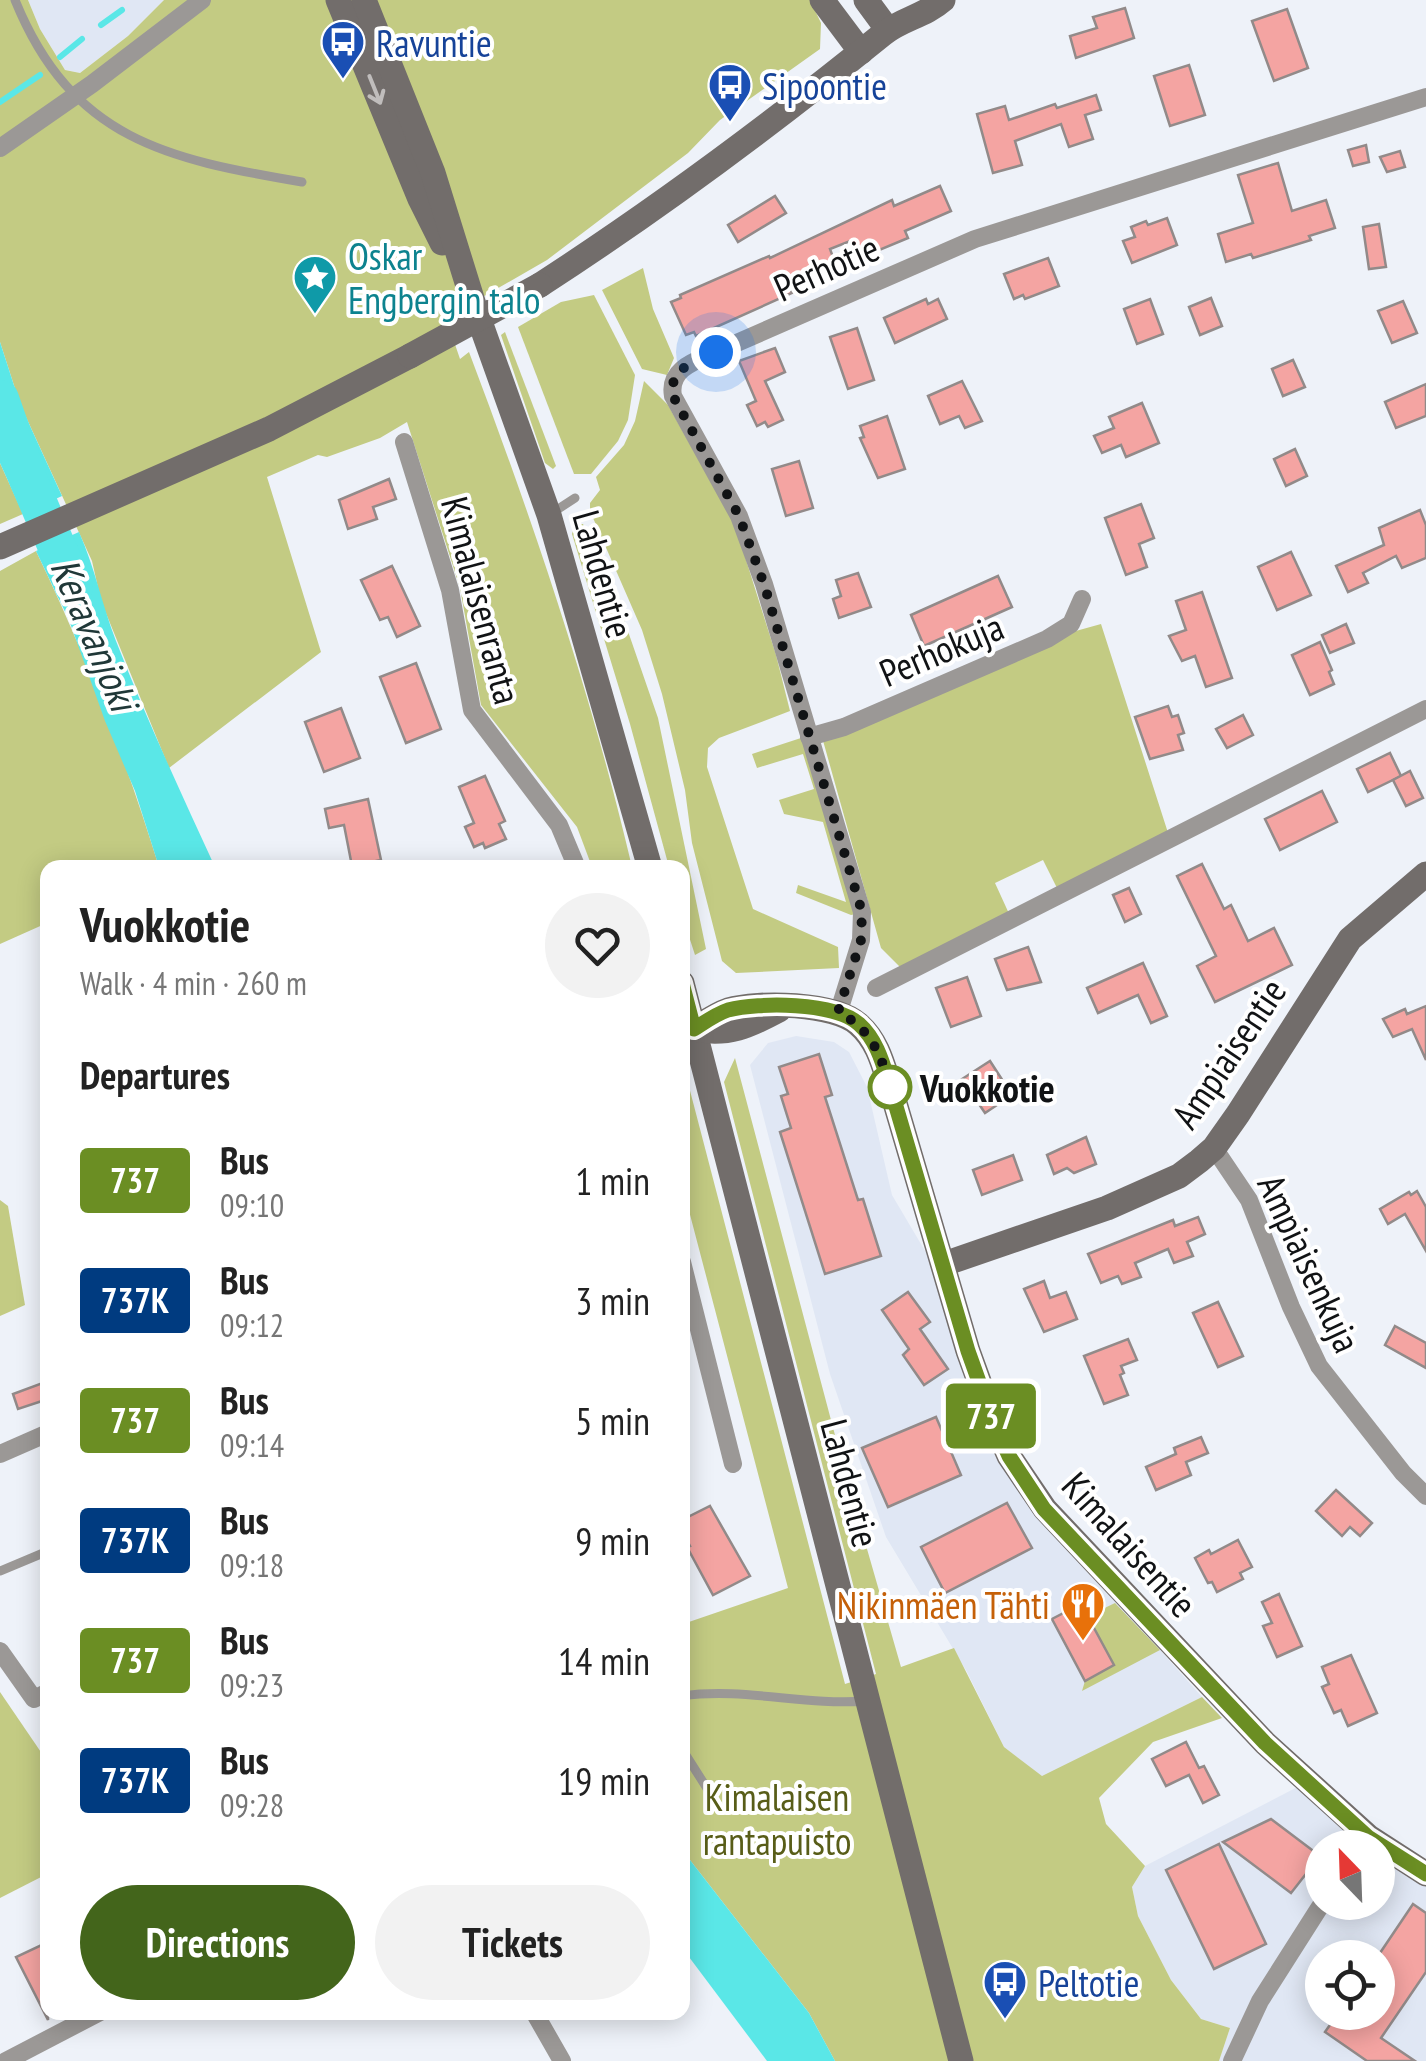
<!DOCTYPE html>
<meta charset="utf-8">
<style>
body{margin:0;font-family:"PT Sans Narrow",sans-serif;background:#f2f2f2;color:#222;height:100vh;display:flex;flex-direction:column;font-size:38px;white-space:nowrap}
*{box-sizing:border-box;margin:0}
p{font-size:32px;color:#767676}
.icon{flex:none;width:55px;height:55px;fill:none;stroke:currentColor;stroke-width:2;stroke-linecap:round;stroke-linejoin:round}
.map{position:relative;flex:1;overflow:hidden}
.sheet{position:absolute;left:40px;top:860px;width:650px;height:1160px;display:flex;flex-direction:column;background:#fff;border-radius:20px;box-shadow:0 5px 25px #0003}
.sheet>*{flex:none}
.badge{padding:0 20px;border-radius:8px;font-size:35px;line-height:65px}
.needle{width:65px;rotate:337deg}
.buttons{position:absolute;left:1305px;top:1830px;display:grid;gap:20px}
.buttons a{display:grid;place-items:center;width:90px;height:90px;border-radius:50%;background:#fff;box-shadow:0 5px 25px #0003;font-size:50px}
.you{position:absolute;width:50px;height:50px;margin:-25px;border:8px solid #fff;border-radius:50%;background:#1a73e8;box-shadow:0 0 0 15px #1a73e833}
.map>.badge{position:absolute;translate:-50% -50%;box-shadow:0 0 0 5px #fff}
h2{padding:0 40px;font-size:38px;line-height:90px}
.round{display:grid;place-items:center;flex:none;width:105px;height:105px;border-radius:52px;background:#f2f2f2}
.head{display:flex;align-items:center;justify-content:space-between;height:170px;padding:0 40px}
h1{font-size:48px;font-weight:700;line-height:75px}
.primary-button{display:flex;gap:20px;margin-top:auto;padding:20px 40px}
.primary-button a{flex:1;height:115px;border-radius:60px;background:#43651b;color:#fff;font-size:40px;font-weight:700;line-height:115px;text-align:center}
.primary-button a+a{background:#f2f2f2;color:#222}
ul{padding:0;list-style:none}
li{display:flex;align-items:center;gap:30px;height:120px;padding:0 40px}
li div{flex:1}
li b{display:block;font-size:38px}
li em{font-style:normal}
li .badge{min-width:110px;font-weight:700;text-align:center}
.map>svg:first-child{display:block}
.built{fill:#e0e7f4;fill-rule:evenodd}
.green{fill:#c3cb83}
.water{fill:#5ae7e7}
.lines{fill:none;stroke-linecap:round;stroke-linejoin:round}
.stream{stroke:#5ae7e7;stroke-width:6}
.river{stroke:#5ae7e7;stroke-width:38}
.building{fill:#f4a4a2;stroke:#928a89;stroke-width:2.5}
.lane{stroke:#9b9896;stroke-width:9}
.street{stroke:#9b9896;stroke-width:18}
.secondary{stroke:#726d6b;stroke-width:25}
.secondary-bridge{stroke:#726d6b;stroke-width:25}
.oneway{stroke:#c0bdbc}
.line-casing{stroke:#fff;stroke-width:22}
.line{stroke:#6b8e23;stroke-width:15}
.walk{stroke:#111315;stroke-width:10;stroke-dasharray:0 18}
.stop-dot{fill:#fff;stroke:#6b8e23;stroke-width:5}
.labels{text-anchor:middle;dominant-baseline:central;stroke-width:8;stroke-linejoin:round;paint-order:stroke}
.transit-label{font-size:38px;fill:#164399;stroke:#fff;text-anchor:start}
.culture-label{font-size:38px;fill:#0d838f;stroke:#fff;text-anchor:start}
.street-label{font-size:38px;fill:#111315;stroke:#fff}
.stop-label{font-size:38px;font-weight:bold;fill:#111315;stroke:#fff;text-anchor:start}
.food-label{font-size:38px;fill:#c56008;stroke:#fff;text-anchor:end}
.park-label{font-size:38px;fill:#585d18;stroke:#fff}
.water-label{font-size:40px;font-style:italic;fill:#203838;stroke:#fff}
</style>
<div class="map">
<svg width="1426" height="2061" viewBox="0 0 1426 2061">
<rect width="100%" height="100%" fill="#eef2f9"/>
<g class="built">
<polygon points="28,0 164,0 128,36 80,73 65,70 40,29"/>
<polygon points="796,1036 834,1042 849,1052 867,1087 892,1195 931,1261 1045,1509 1160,1650 1202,1697 1042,1777 1004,1747 967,1672 886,1537 830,1374 750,1065 768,1043"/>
<path d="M1307 1782 1426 1873V2061H1219L1230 2028 1201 2019 1171 1980 1138 1916 1132 1887 1145 1866ZM1322 1848H1378V1902H1322ZM1322 1958H1378V2012H1322Z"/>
</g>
<g class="green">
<path d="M0 0H28L40 29 65 70 80 73 128 36 164 0H810L821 23 820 49 720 120 688 153 547 260 446 318 460 359 469 352C533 521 591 692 632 867H592L577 827 481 705 460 588 407 422 380 438 327 457 318 455 267 477 321 652 169 768 101 601 92 561 20 404 0 342Z"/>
<polygon points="643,268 653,309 674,358 667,375 642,369 602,290"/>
<polygon points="594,295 635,375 628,420 618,441 591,474 574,474 518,327 561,302"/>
<polygon points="505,332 556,466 553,469 545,463 501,335"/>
<polygon points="644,381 668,405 735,525 776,655 790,711 719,738 708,748 707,767 753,909 838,947 839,968 736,973 722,961 692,843 685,790 662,694 642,630 590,511 590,503 600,490 596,477 624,445 635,421"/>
<polygon points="0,463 23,514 0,524"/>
<polygon points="575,524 583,524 622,614 658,718 706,949 695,955 683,918 682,868 669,867 630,724 572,534"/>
<path d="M36 551C85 653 126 760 159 867L48 868 47 923 0 944V571Z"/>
<polygon points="1101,624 1170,839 1060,894 1043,860 995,883 1011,918 904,971 881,948 822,737 1047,639"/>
<polygon points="804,737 856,914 851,915 796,893 798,885 846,902 823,822 784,814 779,800 814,789 803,754 757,768 752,754"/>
<polygon points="735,1058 844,1469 901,1667 954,1648 1004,1747 1042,1776 1202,1697 1222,1718 1153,1742 1099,1798 1106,1824 1145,1866 1132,1887 1138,1916 1171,1980 1201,2019 1230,2028 1219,2061 835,2061 809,2013 683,1851 683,1624 788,1588 683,1188 682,1060 845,1684 876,1674 724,1082"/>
<polygon points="0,1200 8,1206 25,1305 0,1316"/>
<polygon points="1115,1603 1160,1650 1082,1691 1085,1681 1114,1665 1088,1616"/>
<polygon points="0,1692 47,1761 47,1874 0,1898"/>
</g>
<g class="water">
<polygon points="0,342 20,404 62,496 23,514 0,463"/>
<path d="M79 532C95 568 102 605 116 641 146 718 181 793 215 867H159L135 791 105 721 69 620 36 551Z"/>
<polygon points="683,1851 809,2013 835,2061 767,2061 683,1949"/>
</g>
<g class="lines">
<g class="stream">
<polyline points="101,25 122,10"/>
<polyline points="60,57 82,39"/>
<polyline points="0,102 40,75"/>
</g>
<polyline class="river" points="0,399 28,479 74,587"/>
</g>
<g class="building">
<polygon points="1125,8 1134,38 1076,58 1070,36 1097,28 1093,17"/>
<polygon points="1287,9 1308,68 1274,81 1252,21"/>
<polygon points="1189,65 1205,115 1170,126 1154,76"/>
<polygon points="1096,95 1101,110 1085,115 1093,139 1069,147 1061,124 1015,141 1022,165 993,173 977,114 1005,106 1009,120 1055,104 1057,108"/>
<polygon points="1366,145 1369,162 1353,166 1348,150"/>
<polygon points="1400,151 1405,167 1387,172 1380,157"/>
<polygon points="1278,163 1292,211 1326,200 1335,228 1309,236 1311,240 1253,258 1251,254 1226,262 1218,234 1253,223 1238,175"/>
<polygon points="940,186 951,211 905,231 908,238 860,258 850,241 830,249 834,260 786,281 792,293 696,336 694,332 686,335 671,302 681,298 680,295 769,256 770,258 892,200 894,206"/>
<polygon points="775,196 786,213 738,242 728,225"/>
<polygon points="1167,218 1177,245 1132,263 1123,241 1135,237 1131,227 1146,221 1148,225"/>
<polygon points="1379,224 1386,267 1369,269 1363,227"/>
<polygon points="1048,258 1059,286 1025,299 1023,295 1014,299 1004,274"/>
<polygon points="1211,298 1222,326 1200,335 1189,307"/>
<polygon points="926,299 928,304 938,299 947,319 895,343 884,318"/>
<polygon points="1150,299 1163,334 1137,344 1124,309"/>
<polygon points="1403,301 1417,333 1392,343 1378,311"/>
<polygon points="857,328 874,380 848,389 830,337"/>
<polygon points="775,348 785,372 765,381 783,420 768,427 765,422 757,426 747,405 756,401 739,361"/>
<polygon points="1293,360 1305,387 1283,396 1272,369"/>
<polygon points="962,381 982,421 965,428 959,416 940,424 928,396"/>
<polygon points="1426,384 1426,416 1396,428 1385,402"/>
<polygon points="1142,403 1159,443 1126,457 1121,445 1102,453 1094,436 1114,428 1109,417"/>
<polygon points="887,416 905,469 878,478 860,438 864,437 860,426"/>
<polygon points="1295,449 1307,476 1286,486 1274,459"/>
<polygon points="799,461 813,508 786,516 772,469"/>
<polygon points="389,479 396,499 373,507 377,519 348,529 339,500"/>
<polygon points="1141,504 1154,538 1139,544 1147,567 1126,575 1105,518"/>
<polygon points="1420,510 1426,525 1426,558 1402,568 1396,556 1363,573 1368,583 1348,592 1336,566 1384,545 1379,528"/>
<polygon points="1291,552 1311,595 1277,610 1258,567"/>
<polygon points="392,566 420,626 397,637 388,617 380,620 361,580"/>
<polygon points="858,573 871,607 839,618 833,599 841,596 836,580"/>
<polygon points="998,576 1012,607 924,646 911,615"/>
<polygon points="1202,592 1232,678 1206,687 1195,656 1182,661 1169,636 1186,630 1176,601"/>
<polygon points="1346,624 1354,643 1330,653 1322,635"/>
<polygon points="1320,642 1332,670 1329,672 1334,684 1310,695 1292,655"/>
<polygon points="416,663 441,729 406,743 380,677"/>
<polygon points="1168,706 1172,717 1178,715 1184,733 1178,735 1183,750 1150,759 1135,717"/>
<polygon points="341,708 360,758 324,772 305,722"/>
<polygon points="1243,715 1253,735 1227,748 1216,729"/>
<polygon points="1390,753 1401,776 1368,792 1357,769"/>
<polygon points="1410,771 1423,798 1406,806 1393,780"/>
<polygon points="485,776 505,821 499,824 506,839 485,848 483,843 474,847 465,827 474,823 459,787"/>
<polygon points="1322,791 1337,822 1280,850 1265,819"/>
<polygon points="368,799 381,860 352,866 344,825 329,828 325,809"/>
<polygon points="1202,864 1224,909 1231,905 1248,941 1274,928 1292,965 1215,1002 1197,966 1216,956 1177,876"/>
<polygon points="1129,888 1141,914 1125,922 1113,895"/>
<polygon points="1028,947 1041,982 1007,990 995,959"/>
<polygon points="1143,963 1167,1016 1151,1023 1138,995 1098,1013 1087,988"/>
<polygon points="967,977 981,1016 951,1027 936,988"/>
<polygon points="1426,1006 1426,1060 1412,1029 1393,1037 1383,1019 1405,1009 1407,1014"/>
<polygon points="819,1054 832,1095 825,1097 858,1200 863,1199 881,1256 825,1274 780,1132 791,1128 781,1096 788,1094 779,1067"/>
<polygon points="990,1061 1012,1095 985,1113 962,1079"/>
<polygon points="1086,1137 1096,1164 1074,1173 1067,1168 1054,1174 1047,1155"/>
<polygon points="1013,1155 1022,1180 982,1195 973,1170"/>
<polygon points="1417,1191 1426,1207 1426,1251 1405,1214 1388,1224 1380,1209 1409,1192 1411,1195"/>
<polygon points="1198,1217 1205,1234 1187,1242 1193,1256 1174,1263 1168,1249 1135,1263 1141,1277 1122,1284 1118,1276 1101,1283 1088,1254 1173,1220 1175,1226"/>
<polygon points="1044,1281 1050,1298 1066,1292 1077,1319 1044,1332 1024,1289"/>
<polygon points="908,1292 930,1322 920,1329 948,1369 924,1385 903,1355 909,1349 882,1310"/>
<polygon points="1218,1302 1243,1356 1218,1367 1193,1313"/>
<polygon points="1395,1326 1426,1343 1426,1368 1385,1345"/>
<polygon points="1128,1339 1137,1360 1121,1366 1124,1373 1120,1375 1128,1395 1104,1404 1084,1356"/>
<polygon points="48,1381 48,1399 18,1409 13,1394"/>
<polygon points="936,1417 961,1475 888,1507 862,1448"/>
<polygon points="1201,1437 1208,1453 1186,1462 1191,1475 1156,1490 1146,1467 1176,1454 1174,1448"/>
<polygon points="1336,1490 1372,1523 1360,1536 1350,1527 1342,1536 1316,1511"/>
<polygon points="1007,1503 1032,1548 945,1593 921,1547"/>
<polygon points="710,1506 750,1576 713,1595 687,1547 690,1546 682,1531 682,1520"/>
<polygon points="1238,1540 1252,1567 1240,1573 1243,1579 1217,1592 1212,1582 1208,1583 1195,1558 1209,1550 1211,1554"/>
<polygon points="1279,1594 1302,1646 1277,1657 1263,1626 1272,1623 1262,1602"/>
<polygon points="1081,1604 1114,1665 1085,1681 1052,1619"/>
<polygon points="1351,1655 1377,1713 1348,1726 1341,1710 1334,1713 1322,1687 1329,1684 1322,1667"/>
<polygon points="1186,1742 1199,1768 1204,1766 1219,1795 1203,1803 1189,1775 1166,1786 1152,1759"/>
<polygon points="1271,1819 1320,1856 1291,1893 1223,1842"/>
<polygon points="1219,1844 1266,1944 1214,1969 1166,1870"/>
<polygon points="1413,1904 1426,1913 1426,1972 1381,2038 1415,2061 1367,2061 1325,2032 1339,2012 1378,2012 1378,1956"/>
<polygon points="48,1942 48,2020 16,1957"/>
</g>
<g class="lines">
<g class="lane">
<path d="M15 0C72 140 167 159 302 182"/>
<polyline points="552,513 575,498"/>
<polyline points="0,1571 48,1551"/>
<path d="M682 1696C744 1687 804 1706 866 1701"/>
<polyline points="682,1749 710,1793"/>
</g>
<g class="street">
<polyline points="0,148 92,84 202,0"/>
<polyline points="404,442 450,590 472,710 559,825 577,868"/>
<polyline points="809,737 844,727 1047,639 1071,624 1082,599"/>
<polyline points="876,988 1426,709"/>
<path d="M839 1011 861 940 862 912 764 584 739 516 673 396C668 369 695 361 716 352L975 239 1426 97"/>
<polyline points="1214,1148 1249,1200 1291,1307 1319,1366 1403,1473 1426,1496"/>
<polyline points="682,1262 733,1464"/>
<polyline points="0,1454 48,1433"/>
<polyline points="0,1651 34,1699 48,1692"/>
<polyline points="534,2012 562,2061"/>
<polyline points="6,2061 100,2012"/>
<polyline points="1232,2061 1260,2001 1323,1902"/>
</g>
<g class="secondary">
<polyline points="338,0 420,199 442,243"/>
<polyline points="364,0 433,173 474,305 549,515 650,868"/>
<polyline points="822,0 861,52"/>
<polyline points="866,0 888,30"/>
<path d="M540 285C659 208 773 123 883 34 901 19 925 16 943 0"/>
<polyline points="0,547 269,429 410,356"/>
<polyline points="682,983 961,2061"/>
<path d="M694 1029C705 1022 716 1014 728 1010 759 1001 834 1003 858 1024 877 1040 883 1064 890 1086L968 1351 992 1417 1009 1456 1045 1509 1265 1743 1369 1837 1426 1874"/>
<path d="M694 1029C728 1036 749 1026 779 1010"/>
<polyline points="944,1264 1107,1208 1179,1176 1199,1161 1214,1148 1238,1114 1350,939 1426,874"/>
</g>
<polyline class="secondary-bridge" points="410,356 540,285"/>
</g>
<defs><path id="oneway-shaft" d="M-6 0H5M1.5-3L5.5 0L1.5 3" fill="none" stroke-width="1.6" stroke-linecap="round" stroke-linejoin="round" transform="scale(2.5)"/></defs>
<use class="oneway" href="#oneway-shaft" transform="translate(375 90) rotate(68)"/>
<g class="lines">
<defs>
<path id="line" d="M682 983 694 1029C705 1022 716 1014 728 1010 759 1002 834 1002 859 1024 877 1040 883 1064 890 1086L968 1351 992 1418 1009 1456 1044 1509 1265 1743 1368 1837 1426 1874"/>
</defs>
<use href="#line" class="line-casing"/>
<use href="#line" class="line"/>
<path class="walk" d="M716 352C695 361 668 369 673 396L739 516 764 584 862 912 861 940 838 1012C870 1028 881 1054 890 1087"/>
</g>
<defs>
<symbol id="bus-pin" viewBox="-11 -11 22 30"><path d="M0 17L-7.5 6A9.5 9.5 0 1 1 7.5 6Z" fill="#1a4fb4" stroke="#fff"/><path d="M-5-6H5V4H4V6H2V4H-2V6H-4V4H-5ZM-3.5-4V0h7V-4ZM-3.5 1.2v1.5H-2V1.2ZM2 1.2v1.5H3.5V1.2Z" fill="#fff"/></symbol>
<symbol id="sight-pin" viewBox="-11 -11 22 30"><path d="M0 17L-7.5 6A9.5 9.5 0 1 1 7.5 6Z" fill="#0f9aa8" stroke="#fff"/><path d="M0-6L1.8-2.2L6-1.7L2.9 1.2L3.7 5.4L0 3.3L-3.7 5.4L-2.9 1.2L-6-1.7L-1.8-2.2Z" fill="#fff"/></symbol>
<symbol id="restaurant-pin" viewBox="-11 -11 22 30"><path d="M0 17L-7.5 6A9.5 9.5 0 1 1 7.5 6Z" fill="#e8710a" stroke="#fff"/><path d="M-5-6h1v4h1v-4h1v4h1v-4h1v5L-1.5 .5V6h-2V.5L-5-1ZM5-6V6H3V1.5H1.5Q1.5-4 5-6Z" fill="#fff"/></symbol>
</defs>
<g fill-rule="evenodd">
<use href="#bus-pin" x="318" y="17" width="50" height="68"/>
<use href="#bus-pin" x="705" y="60" width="50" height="68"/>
<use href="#sight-pin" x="290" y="252" width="50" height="68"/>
<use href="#restaurant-pin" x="1058" y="1579" width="50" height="68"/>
<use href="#bus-pin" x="980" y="1957" width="50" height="68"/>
</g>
<circle class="stop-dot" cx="890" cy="1087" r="20"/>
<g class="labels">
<g class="transit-label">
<text x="376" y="42">Ravuntie</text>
<text x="762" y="85">Sipoontie</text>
<text x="1038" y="1982">Peltotie</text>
</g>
<g class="culture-label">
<text x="348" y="255">Oskar<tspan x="348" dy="44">Engbergin talo</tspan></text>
</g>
<g class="street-label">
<text transform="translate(826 267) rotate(-24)">Perhotie</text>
<text transform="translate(604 574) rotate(74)">Lahdentie</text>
<text transform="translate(482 600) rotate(75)">Kimalaisenranta</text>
<text transform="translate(941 649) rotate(-23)">Perhokuja</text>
<text transform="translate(1228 1053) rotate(-56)">Ampiaisentie</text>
<text transform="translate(1310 1263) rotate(65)">Ampiaisenkuja</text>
<text transform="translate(851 1483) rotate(75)">Lahdentie</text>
<text transform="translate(1130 1544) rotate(48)">Kimalaisentie</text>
</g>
<g class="stop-label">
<text x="920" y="1087">Vuokkotie</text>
</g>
<g class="food-label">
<text x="1050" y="1604">Nikinmäen Tähti</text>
</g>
<g class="park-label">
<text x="777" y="1796">Kimalaisen<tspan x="777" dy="44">rantapuisto</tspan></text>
</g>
<g class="water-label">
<text transform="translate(95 634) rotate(67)">Keravanjoki</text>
</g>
</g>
</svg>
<div class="buttons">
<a><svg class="needle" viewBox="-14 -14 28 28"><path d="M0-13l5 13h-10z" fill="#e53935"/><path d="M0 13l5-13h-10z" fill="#767676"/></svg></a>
<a><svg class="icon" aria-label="locate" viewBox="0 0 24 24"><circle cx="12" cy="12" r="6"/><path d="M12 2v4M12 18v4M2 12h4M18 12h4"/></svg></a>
</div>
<div class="you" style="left:716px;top:352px"></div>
<b class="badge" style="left:991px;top:1416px;background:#6b8e23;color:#fff">737</b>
<section class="sheet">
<div class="head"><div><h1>Vuokkotie</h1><p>Walk · 4 min · 260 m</p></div><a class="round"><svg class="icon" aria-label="heart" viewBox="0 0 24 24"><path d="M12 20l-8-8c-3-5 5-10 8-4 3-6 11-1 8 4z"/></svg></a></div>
<h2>Departures</h2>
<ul>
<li><span class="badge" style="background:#6b8e23;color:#fff">737</span><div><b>Bus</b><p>09:10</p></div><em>1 min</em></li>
<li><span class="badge" style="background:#003b80;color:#fff">737K</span><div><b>Bus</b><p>09:12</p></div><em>3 min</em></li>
<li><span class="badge" style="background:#6b8e23;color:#fff">737</span><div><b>Bus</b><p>09:14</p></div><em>5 min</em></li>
<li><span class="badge" style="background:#003b80;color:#fff">737K</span><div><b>Bus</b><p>09:18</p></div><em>9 min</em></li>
<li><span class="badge" style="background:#6b8e23;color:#fff">737</span><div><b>Bus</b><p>09:23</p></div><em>14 min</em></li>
<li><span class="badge" style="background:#003b80;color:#fff">737K</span><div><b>Bus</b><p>09:28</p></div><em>19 min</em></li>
</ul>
<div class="primary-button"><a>Directions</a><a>Tickets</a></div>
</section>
</div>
